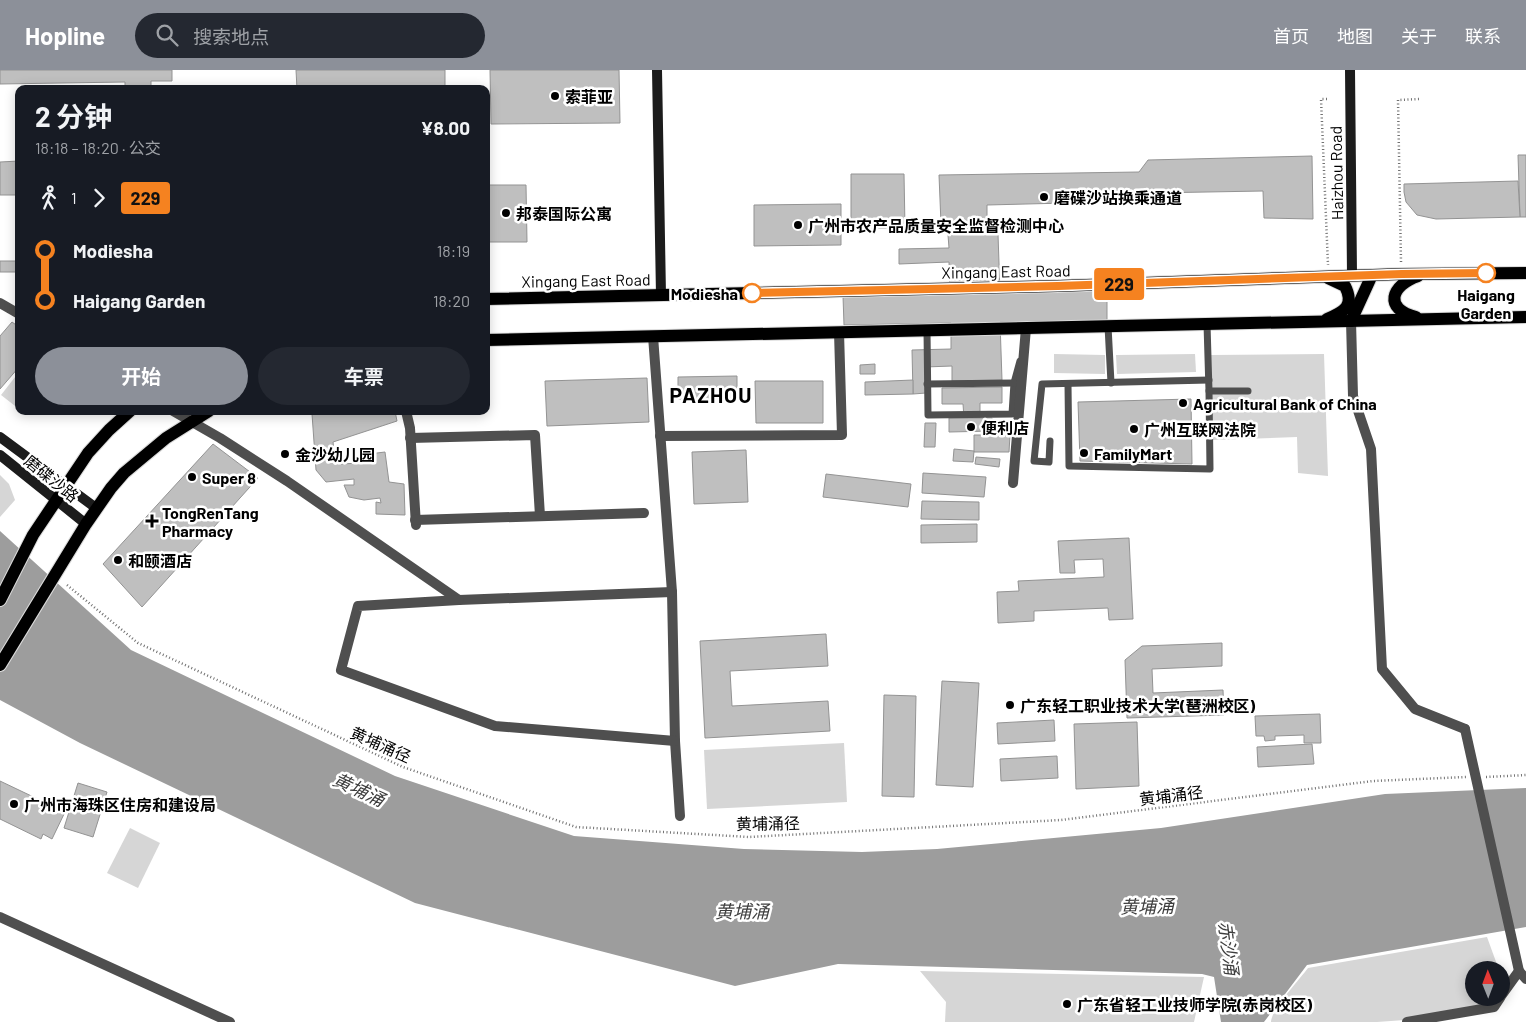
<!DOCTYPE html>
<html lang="zh">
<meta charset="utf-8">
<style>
body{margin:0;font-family:Barlow,"Noto Sans SC",sans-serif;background:#242831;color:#f1f3f6;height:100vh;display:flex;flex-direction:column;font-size:19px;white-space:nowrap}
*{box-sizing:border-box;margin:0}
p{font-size:16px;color:#9ea1a6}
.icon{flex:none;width:28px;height:28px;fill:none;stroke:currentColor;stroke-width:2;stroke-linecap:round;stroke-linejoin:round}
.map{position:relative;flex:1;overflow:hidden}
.panel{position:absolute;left:15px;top:15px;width:475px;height:330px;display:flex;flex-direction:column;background:#171b24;border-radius:10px;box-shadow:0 2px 12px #0003}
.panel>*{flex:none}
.badge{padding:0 10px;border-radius:4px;font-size:18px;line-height:32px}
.needle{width:32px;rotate:359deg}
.controls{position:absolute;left:1465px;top:891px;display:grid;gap:10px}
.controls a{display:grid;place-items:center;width:45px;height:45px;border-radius:50%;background:#171b24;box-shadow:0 2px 12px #0003;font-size:25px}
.map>.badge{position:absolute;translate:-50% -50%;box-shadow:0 0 0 2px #fff}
.legs{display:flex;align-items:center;gap:8px;height:55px;padding:0 20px;font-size:16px}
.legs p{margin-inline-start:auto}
.headline{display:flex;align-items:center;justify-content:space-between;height:85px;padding:0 20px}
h1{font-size:28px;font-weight:700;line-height:38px}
.button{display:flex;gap:10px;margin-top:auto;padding:10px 20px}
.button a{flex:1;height:58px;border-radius:30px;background:#8c9099;color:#fff;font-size:20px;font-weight:700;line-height:58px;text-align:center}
.button a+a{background:#242831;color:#f1f3f6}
ul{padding:0 20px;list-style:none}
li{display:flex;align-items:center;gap:18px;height:50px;font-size:19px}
li i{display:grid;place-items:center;width:8px;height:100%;margin:0 6px;background:currentColor}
li i::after{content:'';width:12px;height:12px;margin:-6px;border:4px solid;border-radius:50%;background:#171b24}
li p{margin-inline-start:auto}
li:first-child i{background:linear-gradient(#0000 50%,currentColor 0)}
li:last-child i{background:linear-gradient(currentColor 50%,#0000 0)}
header{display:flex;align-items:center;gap:30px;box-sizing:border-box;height:70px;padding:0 25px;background:#8c9099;color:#fff}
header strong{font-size:24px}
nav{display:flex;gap:28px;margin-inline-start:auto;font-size:18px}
.search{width:350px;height:45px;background:#242831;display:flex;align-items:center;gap:12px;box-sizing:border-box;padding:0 18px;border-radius:28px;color:#9ea1a6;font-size:19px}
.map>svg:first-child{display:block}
.green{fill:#d6d6d6}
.water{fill:#9d9d9d}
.building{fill:#bfbfbf;stroke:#939393}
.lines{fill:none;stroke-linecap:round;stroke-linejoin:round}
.primary-casing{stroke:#dbdbdb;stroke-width:14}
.path{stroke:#717171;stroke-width:2.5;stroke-dasharray:1 2.5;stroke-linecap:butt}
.lane{stroke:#4f4f4f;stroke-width:7}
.street{stroke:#4f4f4f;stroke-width:10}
.secondary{stroke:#1c1c1c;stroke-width:10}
.primary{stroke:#000;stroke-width:12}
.street-bridge{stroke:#4f4f4f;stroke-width:10}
.line-1-casing{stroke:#fff;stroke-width:11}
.line-1{stroke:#f58220;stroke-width:8}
.poi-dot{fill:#000;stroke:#fff;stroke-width:2}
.stop-1-dot{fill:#fff;stroke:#f58220;stroke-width:2.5}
.labels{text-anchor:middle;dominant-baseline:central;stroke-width:5;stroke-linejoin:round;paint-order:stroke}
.poi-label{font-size:16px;font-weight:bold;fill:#000;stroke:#fff;text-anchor:start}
.street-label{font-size:16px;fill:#000;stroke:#fff}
.stop-label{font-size:16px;font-weight:bold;fill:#000;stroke:#fff;text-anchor:end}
.water-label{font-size:18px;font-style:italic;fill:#3e3e3e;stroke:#fff}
.district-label{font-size:21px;font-weight:bold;letter-spacing:1px;fill:#000;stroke:#fff}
</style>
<header>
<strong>Hopline</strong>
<div class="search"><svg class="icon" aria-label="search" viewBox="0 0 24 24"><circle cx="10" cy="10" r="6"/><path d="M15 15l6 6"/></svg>搜索地点</div>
<nav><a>首页</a><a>地图</a><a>关于</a><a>联系</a></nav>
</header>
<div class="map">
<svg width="1526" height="952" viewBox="0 0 1526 952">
<rect width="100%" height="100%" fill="#fff"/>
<g class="green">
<polygon points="1054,284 1105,285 1105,304 1054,303"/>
<polygon points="1195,284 1196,302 1117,304 1116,285"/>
<polygon points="1324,284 1328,406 1298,403 1297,367 1213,370 1211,285"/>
<polygon points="19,302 19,339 1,325"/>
<polygon points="0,405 9,414 15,430 0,447"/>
<polygon points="844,673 847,732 707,739 704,680"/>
<polygon points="130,758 160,773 138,818 107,803"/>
<path d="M1487 867 1499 900H1474V928H1496L1493 934 1419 949 1377 952H1271C1271 940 1300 909 1308 898Z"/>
<polygon points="920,901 1204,907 1194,952 945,952 946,932"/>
</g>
<polygon class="water" points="0,461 131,580 395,706 574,766 744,779 862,782 937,779 1161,758 1385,724 1526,718 1526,857 1307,895 1264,952 1221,952 1214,907 1202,904 838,894 735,916 415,833 80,673 0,630"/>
<g class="building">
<polygon points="0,0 172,0 172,11 151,11 151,19 125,19 125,12 0,14"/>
<polygon points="296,0 445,0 445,19 297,19"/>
<polygon points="490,0 619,0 620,53 491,54"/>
<polygon points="1518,85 1526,85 1526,147 1520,147"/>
<polygon points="1312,86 1313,149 1264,148 1263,121 1150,123 1146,131 987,135 987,152 998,164 948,165 941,154 939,105 1139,102 1148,90"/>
<polygon points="19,91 19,125 0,125 0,92"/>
<polygon points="851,104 904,104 905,158 851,159"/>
<polygon points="1518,111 1520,147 1436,149 1417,145 1406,132 1404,122 1404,114"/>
<polygon points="486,115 526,115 527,172 486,172"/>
<polygon points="841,134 841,175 754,176 754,135"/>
<polygon points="998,164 1000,222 1107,220 1107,250 1000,252 1002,310 952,311 952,296 925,297 926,323 913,324 912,280 951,279 951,253 844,255 843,226 950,224 949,192 899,194 899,179 949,178 948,165"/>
<rect x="0" y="191" width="19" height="11"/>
<polygon points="12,252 19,257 19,297 0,319 0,266"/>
<polygon points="875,294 875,304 860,304 860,295"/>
<polygon points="737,306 737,328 678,329 678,307"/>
<polygon points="647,308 649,352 547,356 545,311"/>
<polygon points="913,310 913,324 865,325 865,312"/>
<polygon points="755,311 823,311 823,353 756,353"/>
<polygon points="1002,317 1002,333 980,333 980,348 964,348 963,334 942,334 942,318"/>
<polygon points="1191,329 1192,394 1080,391 1078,332"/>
<polygon points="320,341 395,341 397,351 333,372 335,388 342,385 346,389 341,394 359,393 361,385 385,382 389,412 404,414 405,445 376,444 376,432 381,433 380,428 364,430 349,427 344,415 354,415 354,409 326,412 316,400 312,344"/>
<polygon points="949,348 992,348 992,361 949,362"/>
<polygon points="999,351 1014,351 1014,359 998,359"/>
<polygon points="925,353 936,353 935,377 924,377"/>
<polygon points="974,365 1010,365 1009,382 974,382"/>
<polygon points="213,374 258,408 142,537 103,494"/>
<polygon points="954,379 974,381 973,392 953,391"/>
<polygon points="746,380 748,432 694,434 692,382"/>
<polygon points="976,387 1000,389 999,397 975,394"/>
<polygon points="923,403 986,407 984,427 922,423"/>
<polygon points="826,404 911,414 908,437 823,427"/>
<polygon points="922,431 979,432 979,450 921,449"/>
<polygon points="977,454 977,472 921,473 921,455"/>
<polygon points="1129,468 1133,549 1109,550 1108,538 1034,541 1034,551 998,553 997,522 1019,521 1018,511 1104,507 1103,489 1074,490 1075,503 1060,503 1058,471"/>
<polygon points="826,564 828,596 730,601 732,636 828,631 830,661 705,668 700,571"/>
<polygon points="1222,573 1222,596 1152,599 1153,623 1223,620 1224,645 1127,648 1125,590 1142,576"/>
<polygon points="942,611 979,613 973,717 936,715"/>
<polygon points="884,625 916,626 914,727 882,726"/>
<polygon points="1320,644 1321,673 1304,673 1304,665 1275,666 1275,670 1265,671 1264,666 1256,666 1255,646"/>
<polygon points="1054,650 1055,671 998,674 997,653"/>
<polygon points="1137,652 1139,716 1076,719 1074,654"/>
<polygon points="1312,674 1314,694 1258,697 1257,677"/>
<polygon points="1057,686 1058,708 1001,711 1000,689"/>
<polygon points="0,711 65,742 52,769 43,764 41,769 0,749"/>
<polygon points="78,713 107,722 93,767 64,758"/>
</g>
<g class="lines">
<defs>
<g id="primary">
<polyline points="486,229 1058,216 1402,204 1526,203"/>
<path d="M1416 247C1383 239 1391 215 1418 206"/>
<path d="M1327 249C1344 242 1355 236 1345 216L1328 208"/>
<polyline points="1351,251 1372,205"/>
<polyline points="486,270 1526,247"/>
<polyline points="0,530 33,465 88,383 109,360 130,341"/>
<polyline points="0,595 86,454 111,418 124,403 166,368 209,341"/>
</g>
</defs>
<use href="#primary" class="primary-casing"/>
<g class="path">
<polyline points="1327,29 1321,29 1328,195"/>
<polyline points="1401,192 1398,30 1419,29"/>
<polyline points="67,515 138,573 403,697 576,757 749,767 1061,750 1373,711 1466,707"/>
<polyline points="1486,707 1526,705"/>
</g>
<g class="lane">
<polyline points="1207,254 1209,321 1248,321"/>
<polyline points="1108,256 1111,313"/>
<polyline points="927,260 928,345 1012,344 1014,313 1020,291"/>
<polyline points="927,314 1014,313"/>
<polyline points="1068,314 1069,396 1210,399 1209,321"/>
<polyline points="1050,371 1049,392 1034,391 1042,314 1209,310"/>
</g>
<g class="street">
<polyline points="0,233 19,244"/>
<polyline points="1351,251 1353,326 1371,379 1382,599 1415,639 1465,659"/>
<polyline points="653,266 672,522 675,671 680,746"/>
<polyline points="173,341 220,368 287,411 459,530 672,522"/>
<polyline points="406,341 410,358 416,455"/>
<polyline points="660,366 842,365 839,262"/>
<polyline points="410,368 535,365 540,446"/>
<polyline points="1013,413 1026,258"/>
<polyline points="415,450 644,443"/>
<polyline points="459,530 358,536 341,600 495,656 675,671"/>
<polyline points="0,847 230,952"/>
<polyline points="1501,926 1519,901 1526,909"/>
<polyline points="1407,952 1494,937 1500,928"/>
</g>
<g class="secondary">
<polyline points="657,0 661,225"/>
<polyline points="1350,0 1352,205"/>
<polyline points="0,367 96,438"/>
<polyline points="0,385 86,454"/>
</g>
<use href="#primary" class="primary"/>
<polyline class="street-bridge" points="1465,659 1519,901"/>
</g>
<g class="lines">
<defs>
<polyline id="line-1" points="752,223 1058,216 1402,204 1486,203"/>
</defs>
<use href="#line-1" class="line-1-casing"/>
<use href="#line-1" class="line-1"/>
</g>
<g class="poi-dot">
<circle cx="555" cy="26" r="5"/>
<circle cx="1044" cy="127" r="5"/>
<circle cx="506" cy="143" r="5"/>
<circle cx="798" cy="155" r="5"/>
<circle cx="1183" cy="333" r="5"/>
<circle cx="971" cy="357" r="5"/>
<circle cx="1134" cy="359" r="5"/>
<circle cx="1084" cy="383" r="5"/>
<circle cx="285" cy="384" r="5"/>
<circle cx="192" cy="407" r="5"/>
<path d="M149.5 443.5h5v5h5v5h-5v5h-5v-5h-5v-5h5z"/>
<circle cx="118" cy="490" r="5"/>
<circle cx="1010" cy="635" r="5"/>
<circle cx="14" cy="734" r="5"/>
<circle cx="1067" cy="934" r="5"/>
</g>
<g class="stop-1-dot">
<circle cx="1486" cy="203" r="9"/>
<circle cx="752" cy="223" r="9"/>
</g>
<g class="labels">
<g class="poi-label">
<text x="565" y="26">索菲亚</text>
<text x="1054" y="127">磨碟沙站换乘通道</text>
<text x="516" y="143">邦泰国际公寓</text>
<text x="808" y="155">广州市农产品质量安全监督检测中心</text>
<text x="1193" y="333">Agricultural Bank of China</text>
<text x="981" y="357">便利店</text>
<text x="1144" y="359">广州互联网法院</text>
<text x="1094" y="383">FamilyMart</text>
<text x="295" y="384">金沙幼儿园</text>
<text x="202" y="407">Super 8</text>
<text x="162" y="442">TongRenTang<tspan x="162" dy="18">Pharmacy</tspan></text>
<text x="128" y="490">和颐酒店</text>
<text x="1020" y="635">广东轻工职业技术大学(琶洲校区)</text>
<text x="24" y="734">广州市海珠区住房和建设局</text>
<text x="1077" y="934">广东省轻工业技师学院(赤岗校区)</text>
</g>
<g class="street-label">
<text transform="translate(1336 103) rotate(-91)">Haizhou Road</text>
<text transform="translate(1006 201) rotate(-1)">Xingang East Road</text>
<text transform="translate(586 210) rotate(-1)">Xingang East Road</text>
<text transform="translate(52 408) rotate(39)">磨碟沙路</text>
<text transform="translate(381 674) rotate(24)">黄埔涌径</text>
<text transform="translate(1171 725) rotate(-7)">黄埔涌径</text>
<text transform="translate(768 753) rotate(-1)">黄埔涌径</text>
</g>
<g class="stop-label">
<text x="738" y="223">Modiesha</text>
<text x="1486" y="224" text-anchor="middle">Haigang<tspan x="1486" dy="18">Garden</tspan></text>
</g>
<g class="water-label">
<text transform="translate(359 719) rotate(25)">黄埔涌</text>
<text transform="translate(1147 836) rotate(-1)">黄埔涌</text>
<text x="742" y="841">黄埔涌</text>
<text transform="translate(1229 878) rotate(83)">赤沙涌</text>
</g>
<g class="district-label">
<text x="711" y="324">PAZHOU</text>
</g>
</g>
</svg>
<div class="controls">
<a><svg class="needle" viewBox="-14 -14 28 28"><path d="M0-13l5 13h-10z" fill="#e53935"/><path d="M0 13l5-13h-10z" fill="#9ea1a6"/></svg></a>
</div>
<b class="badge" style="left:1119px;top:214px;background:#f58220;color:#111">229</b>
<section class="panel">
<div class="headline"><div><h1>2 分钟</h1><p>18:18 – 18:20 · 公交</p></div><b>¥8.00</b></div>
<div class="legs"><svg class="icon" aria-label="walk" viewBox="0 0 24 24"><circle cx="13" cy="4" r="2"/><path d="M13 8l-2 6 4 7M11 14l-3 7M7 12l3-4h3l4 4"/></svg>1<svg class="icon" aria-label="forward" viewBox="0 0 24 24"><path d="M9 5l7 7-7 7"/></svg><b class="badge" style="background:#f58220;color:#111">229</b></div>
<ul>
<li><i style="color:#f58220"></i><b>Modiesha</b><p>18:19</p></li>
<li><i style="color:#f58220"></i><b>Haigang Garden</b><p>18:20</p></li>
</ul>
<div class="button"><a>开始</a><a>车票</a></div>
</section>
</div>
